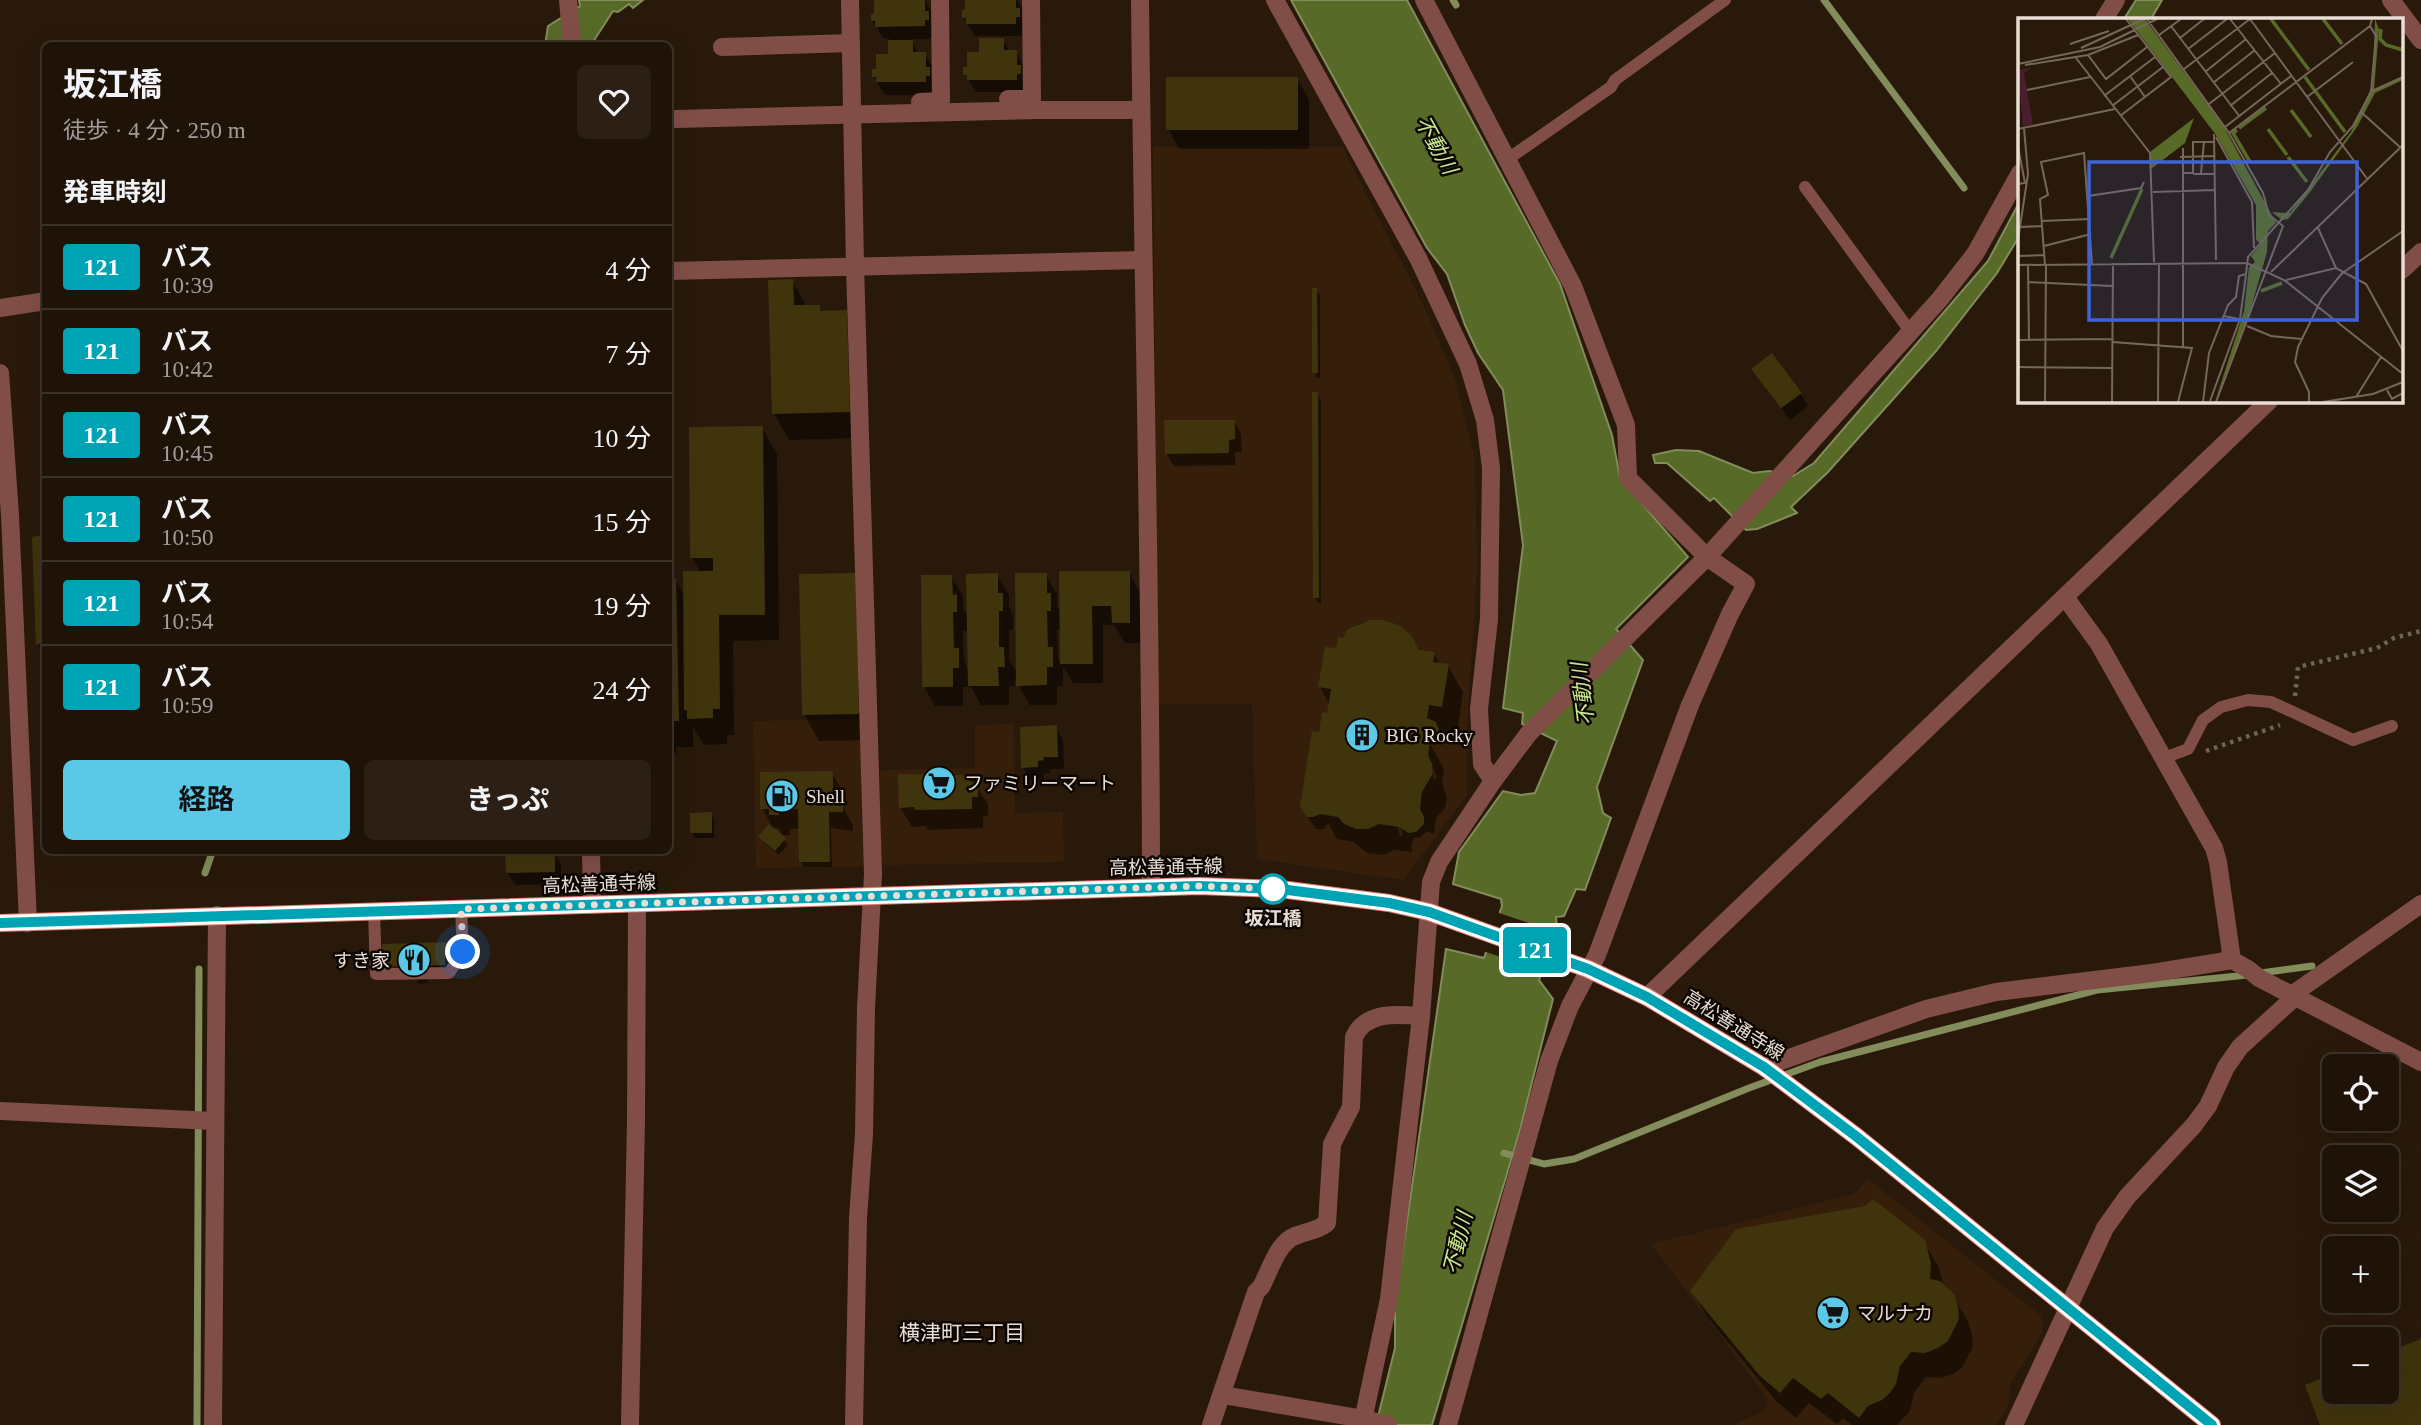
<!DOCTYPE html>
<html lang="ja">
<meta charset="utf-8">
<style>
body{margin:0;font-family:"Times New Roman","Noto Sans JP",serif;background:#2c2016;color:#f1f3f6;height:100vh;display:flex;flex-direction:column;font-size:26px;white-space:nowrap}
*{box-sizing:border-box;margin:0}
p{font-size:23px;color:#a19e9c}
.icon{flex:none;width:38px;height:38px;fill:none;stroke:currentColor;stroke-width:2;stroke-linecap:round;stroke-linejoin:round}
.map{position:relative;flex:1;overflow:hidden}
.details{position:absolute;left:42px;top:42px;width:630px;height:812px;display:flex;flex-direction:column;background:#1f1308;border-radius:10px;box-shadow:0 7px 28px #0002,0 0 0 2px #3c3229}
.details>*{flex:none}
.badge{padding:0 14px;border-radius:5px;font-size:24px;line-height:46px}
.buttons{position:absolute;left:2322px;top:1054px;display:grid;gap:14px}
.buttons a{display:grid;place-items:center;width:77px;height:77px;border-radius:10px;background:#1f1308;box-shadow:0 7px 28px #0002,0 0 0 2px #3c3229;font-size:35px}
.you{position:absolute;width:35px;height:35px;margin:-18px;border:5px solid #fff;border-radius:50%;background:#1a73e8;box-shadow:0 0 0 10px #1a73e833}
.map>.badge{position:absolute;translate:-50% -50%;box-shadow:0 0 0 4px #fff}
h2{padding:0 21px;font-size:26px;line-height:63px}
.round{display:grid;place-items:center;flex:none;width:74px;height:74px;border-radius:10px;background:#2c2016}
.summary{display:flex;align-items:center;justify-content:space-between;height:119px;padding:0 21px}
h1{font-size:33px;font-weight:700;line-height:52px}
.cta{display:flex;gap:14px;margin-top:auto;padding:14px 21px}
.cta a{flex:1;height:80px;border-radius:10px;background:#5ac8e6;color:#111;font-size:28px;font-weight:700;line-height:80px;text-align:center}
.cta a+a{background:#2c2016;color:#f1f3f6}
ul{padding:0;list-style:none}
li{display:flex;align-items:center;gap:21px;height:84px;padding:0 21px;border-top:2px solid #3c3229}
li div{flex:1}
li b{display:block;font-size:26px}
li em{font-style:normal}
li .badge{min-width:77px;font-weight:700;text-align:center}
.map>svg:first-child{display:block}
.built{fill:#351f0b}
.water{fill:#576a27;stroke:#838c5b;stroke-width:2}
.pier{fill:#29190b}
.shadow{fill:#0007;fill-rule:evenodd}
.lines{fill:none;stroke-linecap:round;stroke-linejoin:round}
.stream{stroke:#838c5b;stroke-width:7}
.building{fill:#40340d}
.path{stroke:#706255;stroke-width:4.5;stroke-dasharray:3.5 5;stroke-linecap:butt}
.service{stroke:#814e47;stroke-width:12}
.minor{stroke:#814e47;stroke-width:18}
.tertiary{stroke:#814e47;stroke-width:18}
.primary{stroke:#e67d70;stroke-width:18}
.line-casing{stroke:#fff;stroke-width:16}
.line{stroke:#00a3b4;stroke-width:10}
.walk{stroke:#e9ddd4;stroke-width:7;stroke-dasharray:0 12.6}
.stop-dot{fill:#fff;stroke:#00a3b4;stroke-width:3.5}
.labels{text-anchor:middle;dominant-baseline:central;stroke-width:5;stroke-linejoin:round;paint-order:stroke}
.poi-label{font-size:19px;fill:#e9ddd4;stroke:#0c0602;text-anchor:start}
.street-label{font-size:19px;fill:#e9ddd4;stroke:#0c0602}
.stop-label{font-size:19px;font-weight:bold;fill:#e9ddd4;stroke:#0c0602}
.water-label{font-size:21px;font-style:italic;fill:#cae98a;stroke:#0c0602}
.neighbourhood-label{font-size:21px;fill:#e9ddd4;stroke:#0c0602}
.inset-river{fill:none;stroke:#576a27;stroke-width:3.5}
.inset-road{fill:none;stroke:#76675b;stroke-width:2}
.view{fill:#3c63d7;fill-opacity:0.15;stroke:#3c63d7;stroke-width:3.5}
.inset-edge{fill:none;stroke:#e9ddd4;stroke-width:3.5}
</style>
<div class="map">
<svg width="2421" height="1425" viewBox="0 0 2421 1425">
<rect width="100%" height="100%" fill="#29190b"/>
<g class="built">
<polygon points="1342,146 1427,313 1455,379 1475,460 1477,568 1468,710 1467,795 1403,880 1257,859 1252,704 1158,704 1153,147"/>
<polygon points="860,719 863,866 756,868 753,721"/>
<polygon points="1014,724 1015,813 1063,812 1064,862 881,865 880,770 975,768 975,725"/>
<polygon points="1868,1179 2041,1316 2043,1331 2010,1384 2009,1403 1997,1425 1733,1425 1765,1410 1768,1399 1651,1244 1854,1194"/>
</g>
<g class="water">
<polygon points="579,0 643,0 633,8 629,4 618,12 613,11 591,45 545,45 548,26 580,6"/>
<polygon points="1291,0 1407,0 1560,284 1612,435 1620,478 1688,557 1616,629 1643,660 1597,787 1603,813 1611,818 1585,890 1576,889 1564,916 1556,917 1557,928 1539,980 1553,999 1520,1130 1432,1425 1376,1425 1395,1348 1395,1305 1446,949 1484,958 1502,906 1501,899 1453,884 1459,852 1503,791 1521,795 1535,793 1557,741 1522,724 1523,713 1503,708 1523,545 1503,390 1478,353 1465,325 1447,274 1427,248"/>
<polygon points="2136,0 2162,0 2151,19 2124,19"/>
<polygon points="2020,201 2020,235 1997,273 1936,351 1828,472 1791,507 1797,513 1757,529 1746,530 1714,498 1710,501 1667,463 1655,463 1653,455 1676,450 1699,451 1753,473 1769,471 1793,476 1814,463 1988,261"/>
</g>
<polygon class="pier" points="1496,912 1559,933 1545,972 1483,951"/>
<g class="shadow">
<polygon points="876,0 925,0 931,11 935,32 931,32 931,39 911,39 919,54 925,54 933,67 932,95 885,95 881,89 874,77 890,55 890,39 884,39 872,21 876,15"/>
<polygon points="967,0 1017,0 1022,8 1026,29 1022,29 1022,36 975,36 963,18 967,12"/>
<polygon points="1003,40 1010,52 1016,52 1023,65 1023,92 976,92 965,74 981,53"/>
<polygon points="1297,79 1309,99 1309,149 1179,149 1168,129"/>
<polygon points="792,281 807,307 819,307 822,312 846,312 861,338 864,438 789,440 774,414"/>
<polygon points="1316,290 1320,295 1320,378 1317,378 1314,372"/>
<polygon points="1753,369 1801,394 1808,406 1790,420"/>
<polygon points="1317,394 1321,400 1321,603 1318,603 1315,598"/>
<polygon points="1234,421 1241,434 1242,452 1235,452 1235,465 1174,466 1166,453"/>
<polygon points="762,428 777,454 779,640 733,641 734,735 727,735 727,744 704,745 693,726 693,747 676,747 677,753 668,753 668,581 676,581 685,597 701,573 692,558"/>
<polygon points="46,535 46,658 38,644"/>
<path d="M1129 572 1140 592 1141 643H1125L1114 625H1103V683H1073L1063 666V686H1057V705H1030L1015 679V686H1009V705H981L971 687H963V706H935L924 687 951 576 963 596V608L969 618 997 575 1009 595V607L1013 615V630H1009V660L1018 674 1046 575 1057 594V606L1061 613ZM1057 630H1061L1062 666 1058 659ZM963 631H969V671L964 661Z"/>
<polygon points="855,575 873,740 819,741 804,715"/>
<path d="M1370 621 1415 643 1420 651 1434 654 1440 665 1448 666 1463 692 1457 733 1443 731 1441 743 1430 744 1444 769 1442 783 1447 798 1445 808 1436 818 1434 834 1427 831 1419 838 1415 837 1411 847 1413 852 1394 850 1384 855 1367 853 1354 842 1337 839 1328 823 1324 829H1316L1302 809 1320 734 1329 715 1330 705 1320 687 1338 650 1346 640V634L1359 624ZM1429 764H1432L1437 778 1434 779ZM1395 818 1400 823 1403 835 1400 836Z"/>
<polygon points="1056,727 1063,740 1064,769 1050,769 1050,773 1044,773 1044,780 1030,780 1023,767"/>
<polygon points="832,773 843,792 843,807 853,825 853,831 831,828 832,867 804,867 801,862 800,829 790,829 790,835 782,835 779,828 771,828 788,845 779,855 764,843 760,838 771,824 762,808"/>
<polygon points="970,777 988,804 988,816 983,816 983,828 928,830 926,826 912,827 900,807"/>
<polygon points="711,814 714,820 714,838 695,838 692,832"/>
<polygon points="554,852 561,865 561,884 515,885 507,872"/>
<polygon points="448,944 455,957 455,967 427,978 428,983 419,984 416,978 391,979 384,966"/>
<polygon points="1923,1241 1939,1268 1944,1287 1953,1295 1968,1322 1972,1334 1973,1346 1962,1368 1953,1374 1940,1378 1926,1377 1914,1393 1910,1411 1897,1425 1852,1425 1843,1418 1837,1424 1809,1403 1796,1418 1777,1402 1707,1317 1692,1291"/>
</g>
<g class="lines">
<g class="stream">
<polyline points="1453,0 1456,5"/>
<polyline points="1824,0 1964,188"/>
<polyline points="205,873 213,850"/>
<polyline points="1504,1153 1544,1164 1574,1159 1749,1088 1820,1062 2097,990 2238,976 2312,966"/>
<polyline points="197,1425 199,969"/>
</g>
</g>
<g class="building">
<polygon points="874,0 925,0 925,11 929,11 929,20 925,20 925,26 875,27 875,21 871,21 871,14 874,14"/>
<polygon points="965,0 1016,0 1016,8 1020,8 1020,17 1016,17 1016,24 966,24 966,18 962,18 962,10 965,10"/>
<polygon points="979,38 1004,38 1004,50 1017,50 1017,65 1021,65 1021,74 1017,74 1017,80 967,80 967,75 963,75 963,67 967,67 967,52 979,52"/>
<polygon points="888,40 913,40 913,52 926,52 926,67 930,67 930,76 926,76 926,82 876,82 876,77 872,77 872,69 876,69 876,54 888,54"/>
<rect x="1166" y="77" width="132" height="53"/>
<polygon points="793,279 794,305 820,305 820,311 847,310 850,412 772,414 768,280"/>
<polygon points="1312,288 1317,288 1318,373 1312,373"/>
<polygon points="1772,353 1802,393 1781,408 1751,369"/>
<polygon points="1312,392 1318,392 1319,598 1313,598"/>
<polygon points="1164,420 1235,420 1235,439 1229,440 1229,453 1165,454"/>
<polygon points="763,426 765,615 719,615 720,709 713,709 713,718 687,719 687,710 684,710 683,571 713,571 713,558 690,558 689,427"/>
<polygon points="46,534 46,642 36,645 32,537"/>
<polygon points="1059,571 1130,571 1130,623 1112,623 1111,606 1092,606 1093,664 1060,664"/>
<polygon points="856,573 859,714 802,715 799,574"/>
<polygon points="998,573 998,593 1003,593 1003,611 999,611 999,647 1004,647 1005,667 998,667 999,686 968,686 966,574"/>
<polygon points="1015,573 1047,573 1047,593 1051,593 1051,611 1047,611 1048,647 1053,647 1053,667 1047,667 1047,685 1016,686"/>
<polygon points="921,575 952,575 953,595 957,594 957,612 953,612 954,648 959,648 959,668 953,668 953,687 922,687"/>
<polygon points="668,579 676,579 679,721 668,721"/>
<polygon points="1370,620 1382,620 1399,625 1411,635 1419,650 1435,652 1433,662 1449,664 1442,707 1429,705 1427,718 1436,722 1439,730 1437,737 1430,741 1428,755 1432,764 1432,775 1422,792 1420,809 1424,817 1424,824 1416,832 1408,833 1400,827 1379,824 1368,829 1356,829 1344,824 1338,817 1320,814 1313,817 1307,817 1300,807 1312,731 1319,732 1322,712 1327,713 1331,689 1318,687 1325,647 1336,648 1338,637 1343,638 1348,629"/>
<polygon points="1057,725 1058,757 1043,757 1044,760 1038,761 1038,767 1021,768 1020,727"/>
<polygon points="833,771 833,804 843,804 843,812 829,812 830,862 799,862 798,809 779,810 779,815 769,815 769,809 760,809 760,772"/>
<polygon points="898,774 971,775 971,782 978,782 978,797 972,797 972,809 915,810 914,807 899,808"/>
<polygon points="712,812 712,833 690,833 690,813"/>
<polygon points="769,824 786,838 775,851 758,837"/>
<polygon points="555,850 555,872 506,873 505,851"/>
<polygon points="449,942 449,955 445,955 445,965 421,966 421,971 410,971 410,966 382,967 382,944"/>
<polygon points="1873,1199 1925,1240 1931,1263 1930,1279 1940,1281 1954,1294 1958,1306 1959,1319 1948,1341 1938,1348 1925,1353 1911,1352 1900,1366 1896,1384 1890,1393 1882,1400 1868,1406 1859,1418 1828,1393 1821,1399 1793,1378 1780,1393 1760,1376 1690,1291 1736,1229 1865,1206"/>
<polygon points="2421,1339 2421,1425 2320,1425 2305,1385 2334,1373 2334,1391 2387,1391 2387,1352"/>
</g>
<g class="lines">
<g class="path">
<polyline points="2295,696 2298,667 2377,648 2394,638 2421,631"/>
<polyline points="2206,751 2280,725"/>
</g>
<g class="service">
<polyline points="1508,159 1611,87 1615,80 1725,0"/>
<polyline points="1805,187 1910,331"/>
<polyline points="2164,758 2188,749 2203,720 2221,707 2248,700 2271,702 2353,740 2392,726"/>
<polyline points="374,911 376,974 449,973 463,952 461,909"/>
</g>
<g class="minor">
<polyline points="568,0 572,46"/>
<polyline points="850,0 855,266 873,874 866,1008 864,1134 858,1218 854,1425"/>
<path d="M1140 0C1143 296 1151 592 1151 888"/>
<polyline points="1275,0 1418,258 1468,364 1485,420 1491,468 1489,619 1479,709 1482,764 1493,781"/>
<polyline points="1424,0 1573,286 1626,425 1628,478 1707,557 1746,584 1730,614 1690,705 1597,955 1570,1006 1549,1061 1448,1425"/>
<polyline points="2104,19 2116,0"/>
<polyline points="722,47 851,43"/>
<polyline points="1008,99 1032,99 1031,0"/>
<polyline points="920,102 941,101 940,0"/>
<polyline points="676,119 1038,110 1141,110"/>
<polyline points="2402,270 2421,252"/>
<polyline points="668,271 1142,260"/>
<polyline points="0,308 46,301"/>
<polyline points="0,373 10,515 28,923"/>
<polyline points="2065,597 2099,644 2214,848 2218,862 2232,960"/>
<polyline points="591,850 592,905"/>
<polyline points="2293,994 2421,904"/>
<polyline points="1647,997 2269,401"/>
<polyline points="1764,1067 1926,1009 1996,992 2152,973 2232,960 2248,969 2259,978 2421,1062"/>
<polyline points="0,1111 214,1121"/>
<polyline points="1223,1395 1364,1419 1388,1425"/>
<polyline points="213,1425 217,915"/>
<polyline points="630,1425 636,1119 637,904"/>
<path d="M1211 1425 1256 1292 1261 1287C1270 1271 1277 1243 1295 1236 1306 1231 1318 1231 1327 1223L1332 1144 1351 1107 1354 1037C1366 1011 1397 1014 1421 1016L1431 882 1439 862 1493 781 1529 733 1707 557 1940 299 1975 254 2020 173"/>
<polyline points="1362,1425 1389,1299 1421,1016"/>
<polyline points="2014,1425 2105,1228 2127,1197 2194,1125 2208,1106 2226,1067 2240,1047 2296,996"/>
</g>
<polyline class="tertiary" points="2391,0 2421,40"/>
<polyline class="primary" points="0,923 1199,886 1280,889 1389,903 1429,912 1588,969 1647,997 1764,1067 1857,1137 2212,1425"/>
</g>
<g class="lines">
<defs>
<polyline id="line" points="0,923 1199,886 1280,889 1389,903 1429,912 1588,969 1647,997 1764,1067 1857,1137 2212,1425"/>
</defs>
<use href="#line" class="line-casing"/>
<use href="#line" class="line"/>
<polyline class="walk" points="463,952 461,909 1199,886 1280,889 1273,889"/>
</g>
<defs>
<symbol id="building-disc" viewBox="-11 -11 22 22"><circle r="9.5" fill="#5ac8e6" stroke="#0c0602"/><path d="M-4-6H4V6H1V3H-1V6H-4ZM-2.5-4.3h1.7v1.8h-1.7ZM.8-4.3h1.7v1.8H.8ZM-2.5-1h1.7V.8h-1.7ZM.8-1h1.7V.8H.8Z" fill="#111"/></symbol>
<symbol id="supermarket-disc" viewBox="-11 -11 22 22"><circle r="9.5" fill="#5ac8e6" stroke="#0c0602"/><path d="M-6-5.5h2.5l.6 2H6L4.5 2H-2.5L-4.4-4H-6ZM-1.5 3.2a1.3 1.3 0 1 0 .1 0ZM3 3.2a1.3 1.3 0 1 0 .1 0Z" fill="#111"/></symbol>
<symbol id="fuel-disc" viewBox="-11 -11 22 22"><circle r="9.5" fill="#5ac8e6" stroke="#0c0602"/><path d="M-5.5-6h7V0h2V4h1.3V-2.5L3-4.5l.8-.8L6-3V5H2.5V1h-1V6h-7ZM-4.2-4.7v3.2H.2V-4.7Z" fill="#111"/></symbol>
<symbol id="restaurant-disc" viewBox="-11 -11 22 22"><circle r="9.5" fill="#5ac8e6" stroke="#0c0602"/><path d="M-5-6h1v4h1v-4h1v4h1v-4h1v5L-1.5 .5V6h-2V.5L-5-1ZM5-6V6H3V1.5H1.5Q1.5-4 5-6Z" fill="#111"/></symbol>
</defs>
<g fill-rule="evenodd">
<use href="#building-disc" x="1343" y="716" width="38" height="38"/>
<use href="#supermarket-disc" x="920" y="764" width="38" height="38"/>
<use href="#fuel-disc" x="763" y="777" width="38" height="38"/>
<use href="#restaurant-disc" x="395" y="941" width="38" height="38"/>
<use href="#supermarket-disc" x="1814" y="1294" width="38" height="38"/>
</g>
<circle class="stop-dot" cx="1273" cy="889" r="14"/>
<g class="labels">
<g class="poi-label">
<text x="1386" y="735">BIG Rocky</text>
<text x="964" y="783">ファミリーマート</text>
<text x="806" y="796">Shell</text>
<text x="390" y="960" text-anchor="end">すき家</text>
<text x="1857" y="1313">マルナカ</text>
</g>
<g class="street-label">
<text transform="translate(1166 867) rotate(-1)">高松善通寺線</text>
<text transform="translate(599 884) rotate(-2)">高松善通寺線</text>
<text transform="translate(1734 1025) rotate(32)">高松善通寺線</text>
</g>
<g class="stop-label">
<text x="1273" y="918">坂江橋</text>
</g>
<g class="water-label">
<text transform="translate(1436 145) rotate(61)">不動川</text>
<text transform="translate(1583 694) rotate(-97)">不動川</text>
<text transform="translate(1458 1243) rotate(-76)">不動川</text>
</g>
<g class="neighbourhood-label">
<text x="962" y="1333">横津町三丁目</text>
</g>
</g>
<g transform="translate(2018 18)">
<rect width="385" height="385" fill="#29190b"/>
<path d="M13 50 6 55 15 107 5 108 0 52Z" fill="#481e2f"/>
<path d="M110 1H127L206 109 258 205 250 213 249 234 231 297 197 384 226 293 231 249 237 244 233 238 243 226 238 222V187L198 117ZM357 1 361 11 356 72 385 60V62L357 75 339 109 292 174 270 201 264 202 254 194 272 195 333 114 355 66ZM176 100 167 125 133 151 132 134Z" fill="#576a27"/>
<path class="inset-river" d="M253 1 291 52M305 1 324 26M363 11 362 21 368 27 385 32M287 59 327 114M273 92 293 119M221 110 248 90M250 111 269 137M219 112 215 115 232 144M270 139 289 164M93 240 124 171M243 273 264 265"/>
<path class="inset-road" d="M129 1 211 115 245 175 251 197 265 208 198 384M212 1 263 66M232 1 350 162M153 8 222 99M141 17 163 1M162 20 186 1M52 26 91 13M63 30 126 1M170 31 209 1M70 37 88 61 129 29M58 40 132 135 136 244M0 46 82 29 139 1M7 47 70 37 120 17M166 51 232 1M187 54 228 21M112 58 127 79M195 65 237 32M9 72 72 59M354 73 385 59M86 78 137 39M289 79 335 44M191 86 257 35M94 88 145 49M212 88 254 55M343 94 383 130M102 98 153 59 108 1M207 109 273 58M0 111 97 91M211 115 352 8 354 1M196 116 198 242M198 119 234 184 236 230M0 129 7 165 0 166M165 130V329M162 139 197 138M165 155H175V124H197M183 155 186 124M175 156H197M135 174 197 172M70 178 123 170 126 164M24 203 72 201M1 209 25 208M300 210 318 250M0 222 10 156 6 110M26 228 73 216M0 238 26 237M0 247 229 245 266 262 385 356M10 247 11 322M27 247 22 181 30 177 23 144 66 135 74 246M253 254 385 127M326 254 385 213M268 262 318 250 348 266 385 333M11 264 94 268M206 298 231 303M229 308 253 318 284 321M0 322 94 321M94 324 174 330 160 384M0 349 94 350M369 372 374 381 385 375M338 379 363 339M192 383 222 301 228 257M27 384 28 247M94 384 95 245M140 384 141 245M185 384 191 335 210 287 218 279 221 258 228 256 230 239 290 172 312 134 335 108 353 74 358 18 352 8M291 384V374L277 344 280 329 304 280 325 254M305 384 355 376 385 364"/>
<path class="view" d="M71 144H339V302H71Z"/>
<rect width="385" height="385" class="inset-edge"/>
</g>
</svg>
<div class="buttons">
<a><svg class="icon" aria-label="locate" viewBox="0 0 24 24"><circle cx="12" cy="12" r="6"/><path d="M12 2v4M12 18v4M2 12h4M18 12h4"/></svg></a>
<a><svg class="icon" aria-label="layers" viewBox="0 0 24 24"><path d="M12 4l9 5-9 5-9-5zM3 14l9 5 9-5"/></svg></a>
<a>+</a>
<a>−</a>
</div>
<div class="you" style="left:463px;top:952px"></div>
<b class="badge" style="left:1535px;top:950px;background:#00a3b4;color:#fff">121</b>
<section class="details">
<div class="summary"><div><h1>坂江橋</h1><p>徒歩 · 4 分 · 250 m</p></div><a class="round"><svg class="icon" aria-label="heart" viewBox="0 0 24 24"><path d="M12 20l-8-8c-3-5 5-10 8-4 3-6 11-1 8 4z"/></svg></a></div>
<h2>発車時刻</h2>
<ul>
<li><span class="badge" style="background:#00a3b4;color:#fff">121</span><div><b>バス</b><p>10:39</p></div><em>4 分</em></li>
<li><span class="badge" style="background:#00a3b4;color:#fff">121</span><div><b>バス</b><p>10:42</p></div><em>7 分</em></li>
<li><span class="badge" style="background:#00a3b4;color:#fff">121</span><div><b>バス</b><p>10:45</p></div><em>10 分</em></li>
<li><span class="badge" style="background:#00a3b4;color:#fff">121</span><div><b>バス</b><p>10:50</p></div><em>15 分</em></li>
<li><span class="badge" style="background:#00a3b4;color:#fff">121</span><div><b>バス</b><p>10:54</p></div><em>19 分</em></li>
<li><span class="badge" style="background:#00a3b4;color:#fff">121</span><div><b>バス</b><p>10:59</p></div><em>24 分</em></li>
</ul>
<div class="cta"><a>経路</a><a>きっぷ</a></div>
</section>
</div>
